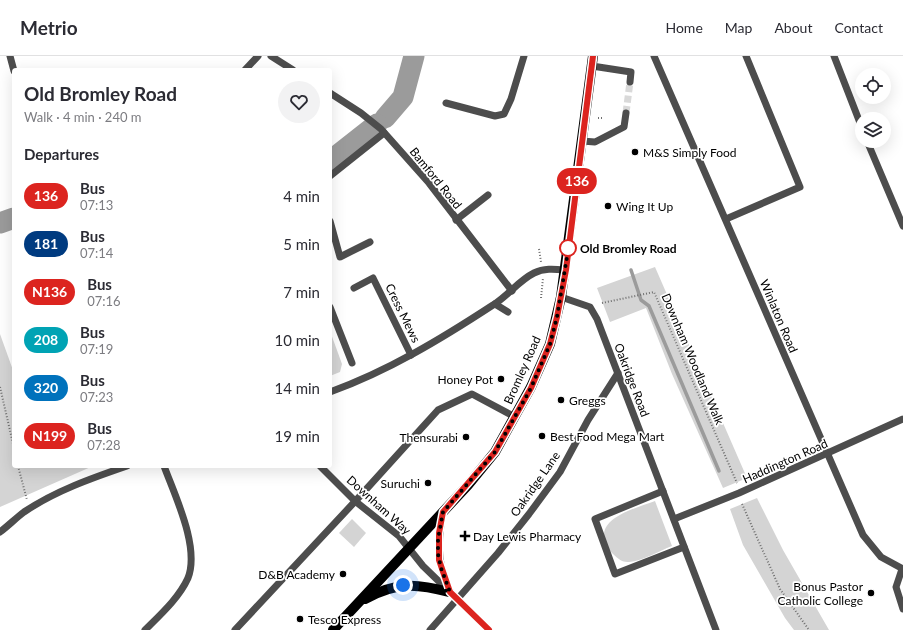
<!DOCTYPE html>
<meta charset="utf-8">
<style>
body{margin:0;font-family:Lato,sans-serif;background:#f2f2f3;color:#2b2b33;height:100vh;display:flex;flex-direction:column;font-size:15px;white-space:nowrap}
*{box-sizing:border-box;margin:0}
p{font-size:13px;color:#7c7c81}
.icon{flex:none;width:22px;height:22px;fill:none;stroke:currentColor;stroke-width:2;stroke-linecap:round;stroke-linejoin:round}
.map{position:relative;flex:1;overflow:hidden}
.details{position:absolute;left:12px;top:12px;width:320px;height:400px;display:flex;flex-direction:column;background:#fff;border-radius:4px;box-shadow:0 4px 16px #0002}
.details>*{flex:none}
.badge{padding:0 8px;border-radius:13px;font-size:14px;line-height:26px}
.fabs{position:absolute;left:855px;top:12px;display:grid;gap:8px}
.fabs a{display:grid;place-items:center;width:36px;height:36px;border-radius:50%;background:#fff;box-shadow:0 4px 16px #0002;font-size:20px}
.you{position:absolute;width:20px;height:20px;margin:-10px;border:3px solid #fff;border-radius:50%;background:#1a73e8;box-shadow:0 0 0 6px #1a73e833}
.map>.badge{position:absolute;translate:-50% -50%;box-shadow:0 0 0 2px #fff}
h2{padding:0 12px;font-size:15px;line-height:36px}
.round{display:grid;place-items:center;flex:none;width:42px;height:42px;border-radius:21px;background:#f2f2f3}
.head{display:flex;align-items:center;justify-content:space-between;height:68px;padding:0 12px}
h1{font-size:19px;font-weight:700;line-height:30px}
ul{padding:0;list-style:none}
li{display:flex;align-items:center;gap:12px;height:48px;padding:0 12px}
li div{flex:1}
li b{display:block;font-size:15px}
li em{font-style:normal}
li .badge{min-width:44px;font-weight:700;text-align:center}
header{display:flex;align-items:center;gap:24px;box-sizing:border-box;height:56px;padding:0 20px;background:#fff;border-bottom:1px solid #e1e1e2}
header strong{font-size:19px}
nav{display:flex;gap:22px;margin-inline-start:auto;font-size:14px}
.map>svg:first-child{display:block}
.green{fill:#d4d4d4}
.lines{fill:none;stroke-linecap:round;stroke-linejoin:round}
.stream{stroke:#9b9b9b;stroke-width:3.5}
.river{stroke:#9b9b9b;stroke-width:21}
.minor-tunnel{stroke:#d9d9d9;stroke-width:7;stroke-dasharray:7 3.5;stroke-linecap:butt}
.path{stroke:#6f6f6f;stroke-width:2;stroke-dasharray:1 2;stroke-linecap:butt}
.minor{stroke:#4d4d4d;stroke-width:7}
.major{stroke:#000;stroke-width:10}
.line-casing{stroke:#fff;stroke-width:9}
.line{stroke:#dc241f;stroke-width:6}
.walk{stroke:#000;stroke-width:4;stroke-dasharray:0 7.2}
.poi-dot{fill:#000;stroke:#fff;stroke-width:1.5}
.stop-dot{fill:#fff;stroke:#dc241f;stroke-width:2}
.labels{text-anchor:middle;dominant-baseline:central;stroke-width:3.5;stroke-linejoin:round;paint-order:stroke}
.poi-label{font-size:12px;fill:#000;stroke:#fff;text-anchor:start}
.street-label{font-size:12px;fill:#000;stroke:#fff}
.stop-label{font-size:12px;font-weight:bold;fill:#000;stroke:#fff;text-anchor:start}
</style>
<header>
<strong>Metrio</strong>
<nav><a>Home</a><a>Map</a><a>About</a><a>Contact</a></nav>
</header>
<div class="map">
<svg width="903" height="574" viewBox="0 0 903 574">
<rect width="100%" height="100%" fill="#fff"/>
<g class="green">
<polygon points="655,211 747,422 723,432 672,318 646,252 610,266 597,232"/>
<polygon points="330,275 342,308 340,316 330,320"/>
<polygon points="0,278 14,317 14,410 93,410 0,451"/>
<polygon points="757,442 783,494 829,574 794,574 785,562 743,489 730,453"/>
<path d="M655 445 672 490C659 495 643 505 629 506 622 507 616 501 611 496 586 464 634 453 655 445Z"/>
<polygon points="352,463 366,477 354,491 339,477"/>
</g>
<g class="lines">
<polyline class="stream" points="631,214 641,244 649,250 719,415"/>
<g class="river">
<polyline points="385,62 403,41 414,0"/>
<polyline points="330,105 377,68"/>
<polyline points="0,167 14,162"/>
</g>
<polyline class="minor-tunnel" points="626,57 630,26"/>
<g class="path">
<polyline points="598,62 602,62"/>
<polyline points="539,193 541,206"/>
<polyline points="541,242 543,222"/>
<polyline points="602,247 654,236 737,427"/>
<polyline points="0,331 14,392"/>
<polyline points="18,410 27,444"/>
<polyline points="742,448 780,533 809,574"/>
</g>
<g class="minor">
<polyline points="10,0 14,15"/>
<polyline points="271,0 293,14"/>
<polyline points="654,0 863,479 881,501 903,513"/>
<polyline points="834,0 862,72"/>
<polyline points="592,10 631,16 630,26"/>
<polyline points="245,14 258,0"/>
<polyline points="330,37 361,57 381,73 429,127 512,235"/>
<polyline points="446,47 495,60 504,58 511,43 524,0"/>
<polyline points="582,85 595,86 624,71 626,57"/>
<polyline points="867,85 903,170"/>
<polyline points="330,120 384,77"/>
<polyline points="726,163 800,131 746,0"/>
<polyline points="456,164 488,139"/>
<polyline points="330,165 340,201 370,186"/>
<polyline points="354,232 373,222 411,299"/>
<polyline points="561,241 590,251 597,263 716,574"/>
<polyline points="495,248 508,256"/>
<polyline points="330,251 352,307"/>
<path d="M330 336C388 315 441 283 493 249 508 240 518 225 534 217 544 212 554 213 566 214"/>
<polyline points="320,410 355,445 399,480 423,510 489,574"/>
<polyline points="663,435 595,463 615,518 684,491"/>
<path d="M443 456C438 484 437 505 448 532"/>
<polyline points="674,463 739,437 903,363"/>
<path d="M0 476C8 470 16 462 24 456 55 435 92 422 127 410"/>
<polyline points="902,513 896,531 903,553"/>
<path d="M145 574C160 559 179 542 188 522 200 491 175 440 164 410"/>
<polyline points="235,574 361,439 438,354 472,338 515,361"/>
<polyline points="430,574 498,497 529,458 560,416 588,364 618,317"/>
</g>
<g class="major">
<path d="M365 543C396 526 416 527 449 536"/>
<polyline points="333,574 468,429 495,396 531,331 550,288 561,241 593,0"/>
</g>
</g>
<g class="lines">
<defs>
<polyline id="line" points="489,574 450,536 439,504 439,477 443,456 495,396 531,332 550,288 557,261 566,214 593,0"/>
</defs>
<use href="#line" class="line-casing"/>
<use href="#line" class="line"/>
<polyline class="walk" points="403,529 431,531 450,536 441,512 438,498 438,483 443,456 495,396 531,332 550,288 557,261 569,189 568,192"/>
</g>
<g class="poi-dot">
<circle cx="635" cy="96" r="4"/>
<circle cx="608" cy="150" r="4"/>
<circle cx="501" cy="323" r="4"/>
<circle cx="561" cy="344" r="4"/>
<circle cx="542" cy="380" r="4"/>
<circle cx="466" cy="381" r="4"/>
<circle cx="428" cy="427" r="4"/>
<path d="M463 474h4v4h4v4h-4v4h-4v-4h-4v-4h4z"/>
<circle cx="343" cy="518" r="4"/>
<circle cx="871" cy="537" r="4"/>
<circle cx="300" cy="563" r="4"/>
</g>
<circle class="stop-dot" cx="568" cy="192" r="8"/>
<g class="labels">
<g class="poi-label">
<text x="643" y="96">M&amp;S Simply Food</text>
<text x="616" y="150">Wing It Up</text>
<text x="493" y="323" text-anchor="end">Honey Pot</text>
<text x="569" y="344">Greggs</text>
<text x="550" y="380">Best Food Mega Mart</text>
<text x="458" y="381" text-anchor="end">Thensurabi</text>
<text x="420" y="427" text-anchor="end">Suruchi</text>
<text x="473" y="480">Day Lewis Pharmacy</text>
<text x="335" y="518" text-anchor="end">D&amp;B Academy</text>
<text x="863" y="530" text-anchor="end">Bonus Pastor<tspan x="863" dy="14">Catholic College</tspan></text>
<text x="308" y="563">Tesco Express</text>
</g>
<g class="street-label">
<text transform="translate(436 122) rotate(51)">Bamford Road</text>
<text transform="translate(403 257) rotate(64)">Cress Mews</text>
<text transform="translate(779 260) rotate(67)">Winlaton Road</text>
<text transform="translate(693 303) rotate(67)">Downham Woodland Walk</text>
<text transform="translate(522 314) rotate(-66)">Bromley Road</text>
<text transform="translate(632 324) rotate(69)">Oakridge Road</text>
<text transform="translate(785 405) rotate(-24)">Haddington Road</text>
<text transform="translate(535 428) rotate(-55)">Oakridge Lane</text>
<text transform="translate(379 449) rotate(42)">Downham Way</text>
</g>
<g class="stop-label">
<text x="580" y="192">Old Bromley Road</text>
</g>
</g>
</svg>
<div class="fabs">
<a><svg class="icon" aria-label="locate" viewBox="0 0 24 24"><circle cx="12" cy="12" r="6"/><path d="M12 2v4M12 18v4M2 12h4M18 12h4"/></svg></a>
<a><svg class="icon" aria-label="layers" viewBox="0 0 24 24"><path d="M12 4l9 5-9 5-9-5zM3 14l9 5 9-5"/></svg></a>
</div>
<div class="you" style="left:403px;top:529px"></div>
<b class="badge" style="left:577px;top:125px;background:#dc241f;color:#fff">136</b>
<section class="details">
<div class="head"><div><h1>Old Bromley Road</h1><p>Walk · 4 min · 240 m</p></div><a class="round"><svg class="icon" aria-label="heart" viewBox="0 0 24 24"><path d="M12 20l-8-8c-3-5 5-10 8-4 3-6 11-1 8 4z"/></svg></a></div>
<h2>Departures</h2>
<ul>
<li><span class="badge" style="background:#dc241f;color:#fff">136</span><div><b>Bus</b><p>07:13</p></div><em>4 min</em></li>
<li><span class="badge" style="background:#003b80;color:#fff">181</span><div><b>Bus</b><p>07:14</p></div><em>5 min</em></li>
<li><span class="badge" style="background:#dc241f;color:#fff">N136</span><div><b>Bus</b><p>07:16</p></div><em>7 min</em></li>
<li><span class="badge" style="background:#00a3b4;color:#fff">208</span><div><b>Bus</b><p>07:19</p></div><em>10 min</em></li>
<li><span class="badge" style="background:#0072bc;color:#fff">320</span><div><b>Bus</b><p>07:23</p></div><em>14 min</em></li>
<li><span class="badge" style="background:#dc241f;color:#fff">N199</span><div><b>Bus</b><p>07:28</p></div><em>19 min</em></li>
</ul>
</section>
</div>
